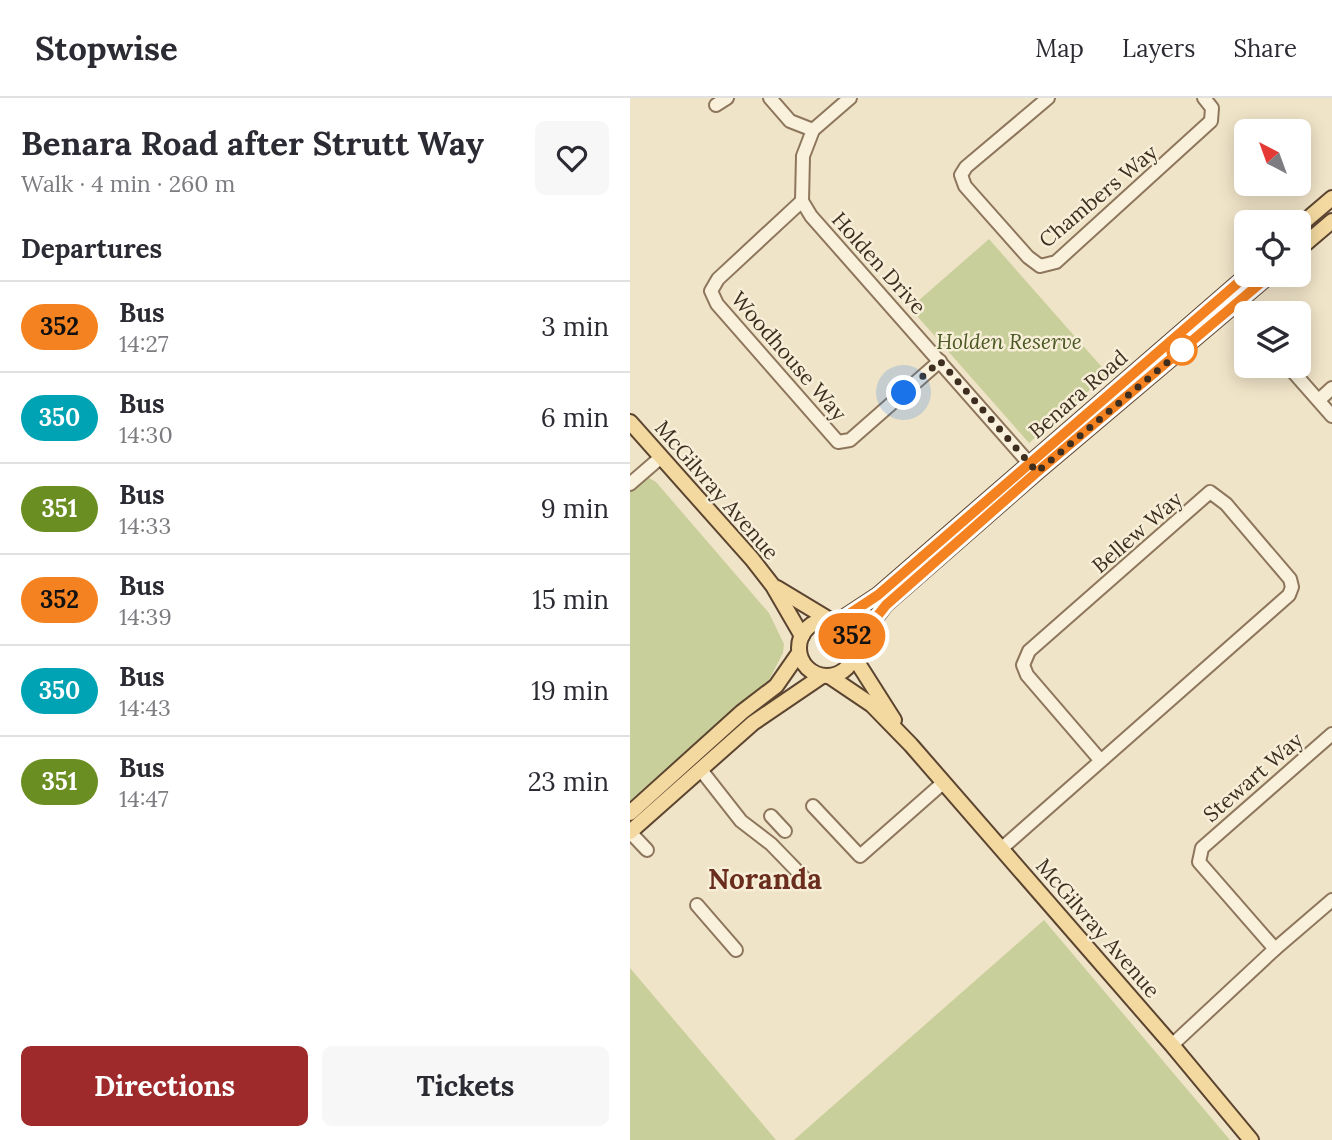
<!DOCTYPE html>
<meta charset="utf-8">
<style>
body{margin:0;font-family:Lora,serif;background:#f7f7f7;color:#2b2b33;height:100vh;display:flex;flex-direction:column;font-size:26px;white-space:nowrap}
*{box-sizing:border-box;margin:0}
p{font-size:23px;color:#7c7c81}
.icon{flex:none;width:38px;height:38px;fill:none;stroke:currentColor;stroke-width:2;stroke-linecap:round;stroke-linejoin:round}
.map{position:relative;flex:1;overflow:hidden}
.details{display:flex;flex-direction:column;background:#fff;width:630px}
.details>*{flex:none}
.badge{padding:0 14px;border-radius:23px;font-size:24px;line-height:46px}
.needle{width:46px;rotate:319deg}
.controls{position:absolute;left:604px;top:21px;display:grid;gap:14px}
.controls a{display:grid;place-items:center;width:77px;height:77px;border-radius:10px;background:#fff;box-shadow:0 4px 18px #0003;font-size:35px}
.you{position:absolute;width:35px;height:35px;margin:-18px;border:5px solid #fff;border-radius:50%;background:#1a73e8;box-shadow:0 0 0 10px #1a73e833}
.map>.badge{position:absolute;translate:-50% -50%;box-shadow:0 0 0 4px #fff}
h2{padding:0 21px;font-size:26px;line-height:63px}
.round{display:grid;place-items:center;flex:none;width:74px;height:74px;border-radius:10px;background:#f7f7f7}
.overview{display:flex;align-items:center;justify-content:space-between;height:119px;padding:0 21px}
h1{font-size:33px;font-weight:700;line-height:52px}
.primary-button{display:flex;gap:14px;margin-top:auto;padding:14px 21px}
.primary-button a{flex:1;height:80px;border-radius:10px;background:#9e2a2b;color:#fff;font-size:28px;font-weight:700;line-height:80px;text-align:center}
.primary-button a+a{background:#f7f7f7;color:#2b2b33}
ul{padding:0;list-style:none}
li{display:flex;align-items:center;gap:21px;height:91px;padding:0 21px;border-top:2px solid #e1e1e2}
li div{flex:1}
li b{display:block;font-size:26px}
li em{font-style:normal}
li .badge{min-width:77px;font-weight:700;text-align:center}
header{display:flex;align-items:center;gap:42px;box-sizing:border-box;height:98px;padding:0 35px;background:#fff;border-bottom:2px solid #e1e1e2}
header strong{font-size:33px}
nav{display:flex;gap:38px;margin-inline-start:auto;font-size:24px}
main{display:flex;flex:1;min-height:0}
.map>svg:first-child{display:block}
.green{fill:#c9cf9b}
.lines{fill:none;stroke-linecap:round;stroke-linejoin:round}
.minor-casing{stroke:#8d765c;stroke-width:16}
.major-casing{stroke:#5b4430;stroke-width:18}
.minor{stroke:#faf1dc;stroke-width:12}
.major{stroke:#f3d9a0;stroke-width:14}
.line-casing{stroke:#fff;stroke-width:16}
.line{stroke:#f58220;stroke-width:10}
.walk{stroke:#3d2e20;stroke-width:7;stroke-dasharray:0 12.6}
.stop-dot{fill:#fff;stroke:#f58220;stroke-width:3.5}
.labels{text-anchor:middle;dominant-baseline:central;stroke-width:5;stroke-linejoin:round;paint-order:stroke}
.street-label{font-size:21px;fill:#3d2e20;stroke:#f7eed8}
.park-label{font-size:21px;font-style:italic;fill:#4d5a26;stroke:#f7eed8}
.district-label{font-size:28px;font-weight:bold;fill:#6b2e1e;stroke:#f7eed8}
</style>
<header>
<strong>Stopwise</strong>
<nav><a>Map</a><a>Layers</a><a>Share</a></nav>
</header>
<main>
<section class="details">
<div class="overview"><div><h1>Benara Road after Strutt Way</h1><p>Walk · 4 min · 260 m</p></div><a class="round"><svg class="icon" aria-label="heart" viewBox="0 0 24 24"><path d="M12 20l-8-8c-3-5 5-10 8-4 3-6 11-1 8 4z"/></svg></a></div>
<h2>Departures</h2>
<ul>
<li><span class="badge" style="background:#f58220;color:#111">352</span><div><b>Bus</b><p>14:27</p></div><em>3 min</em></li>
<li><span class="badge" style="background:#00a3b4;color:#fff">350</span><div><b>Bus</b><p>14:30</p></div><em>6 min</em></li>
<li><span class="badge" style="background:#6b8e23;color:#fff">351</span><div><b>Bus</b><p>14:33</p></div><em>9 min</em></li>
<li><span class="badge" style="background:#f58220;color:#111">352</span><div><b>Bus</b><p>14:39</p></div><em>15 min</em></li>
<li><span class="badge" style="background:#00a3b4;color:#fff">350</span><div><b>Bus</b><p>14:43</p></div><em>19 min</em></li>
<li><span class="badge" style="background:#6b8e23;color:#fff">351</span><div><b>Bus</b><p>14:47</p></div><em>23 min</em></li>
</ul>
<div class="primary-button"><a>Directions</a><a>Tickets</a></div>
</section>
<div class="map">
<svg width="702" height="1042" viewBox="0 0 702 1042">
<rect width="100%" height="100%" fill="#f0e4c8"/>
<g class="green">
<polygon points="359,141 478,276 399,345 280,210"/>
<polygon points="19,380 26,384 139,515 154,546 153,555 139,582 123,599 0,709 0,392 11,383"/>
<polygon points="414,822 600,1042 164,1042"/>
<polygon points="0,870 146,1042 0,1042"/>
</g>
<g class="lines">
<defs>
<g id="minor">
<polyline points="140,0 160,23 183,32"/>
<polyline points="220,0 183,32 173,58 172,103 181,118 406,373"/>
<polyline points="418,0 336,69 331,77 335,88 398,159 410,168 426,164 581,23 582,10 574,0"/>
<polyline points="86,7 97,0"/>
<polyline points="172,103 88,181 81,193 87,206 208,344 220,342 310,263"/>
<polyline points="598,201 616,221"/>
<polyline points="658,268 702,318"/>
<polyline points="689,302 702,290"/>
<polyline points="0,386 30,360"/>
<polyline points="71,672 111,723 141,746 174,780"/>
<polyline points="183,708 230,758 314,684"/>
<polyline points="141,718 155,733"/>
<polyline points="0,734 17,752"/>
<polyline points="371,751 659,497 662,489 660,481 596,406 580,394 399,553 393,567 397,577 471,663"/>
<polyline points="67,807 106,852"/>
<polyline points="645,851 569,764 572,750 702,636"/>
<polyline points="542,947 645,851 702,802"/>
</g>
<g id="major">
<polyline points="668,129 702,100"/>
<polyline points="668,152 702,123"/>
<polyline points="0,324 122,461 143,488 172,538"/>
<polyline points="147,490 200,522"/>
<circle cx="197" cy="550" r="28"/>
<polyline points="207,524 248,497 617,177"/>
<polyline points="225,543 234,535 255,507 407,374 640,177"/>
<polyline points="224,559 264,622"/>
<polyline points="199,578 242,607 281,647 542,947 621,1042"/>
<polyline points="0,715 112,614 146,588 169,555"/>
<polyline points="0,734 123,625 192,578"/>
</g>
</defs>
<use href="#minor" class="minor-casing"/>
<use href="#major" class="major-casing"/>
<use href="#minor" class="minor"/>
<use href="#major" class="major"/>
</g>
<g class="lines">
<defs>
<polyline id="line" points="617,177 248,497 207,524 215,528 225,543 234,535 256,507 407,374 640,177"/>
</defs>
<use href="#line" class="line-casing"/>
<use href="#line" class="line"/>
<polyline class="walk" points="274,295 310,263 407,374 552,252"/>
</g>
<circle class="stop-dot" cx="552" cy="252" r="14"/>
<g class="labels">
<g class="street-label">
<text transform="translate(468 98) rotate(-40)">Chambers Way</text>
<text transform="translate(249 165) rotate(48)">Holden Drive</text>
<text transform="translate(159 258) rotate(49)">Woodhouse Way</text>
<text transform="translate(448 296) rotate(-41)">Benara Road</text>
<text transform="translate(87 392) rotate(49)">McGilvray Avenue</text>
<text transform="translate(507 434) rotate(-41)">Bellew Way</text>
<text transform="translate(623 679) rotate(-41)">Stewart Way</text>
<text transform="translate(468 830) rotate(49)">McGilvray Avenue</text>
</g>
<g class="park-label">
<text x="379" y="243">Holden Reserve</text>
</g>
<g class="district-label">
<text x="135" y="781">Noranda</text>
</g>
</g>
</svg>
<div class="controls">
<a><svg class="needle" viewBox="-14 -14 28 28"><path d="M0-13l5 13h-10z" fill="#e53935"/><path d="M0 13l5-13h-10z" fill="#7c7c81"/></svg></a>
<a><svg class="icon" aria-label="locate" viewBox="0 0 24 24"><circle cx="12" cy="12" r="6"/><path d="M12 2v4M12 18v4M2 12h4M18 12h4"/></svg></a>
<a><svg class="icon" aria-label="layers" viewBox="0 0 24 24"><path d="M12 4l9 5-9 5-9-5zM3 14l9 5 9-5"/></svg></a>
</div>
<div class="you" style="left:274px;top:295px"></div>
<b class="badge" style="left:222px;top:538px;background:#f58220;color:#111">352</b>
</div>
</main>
